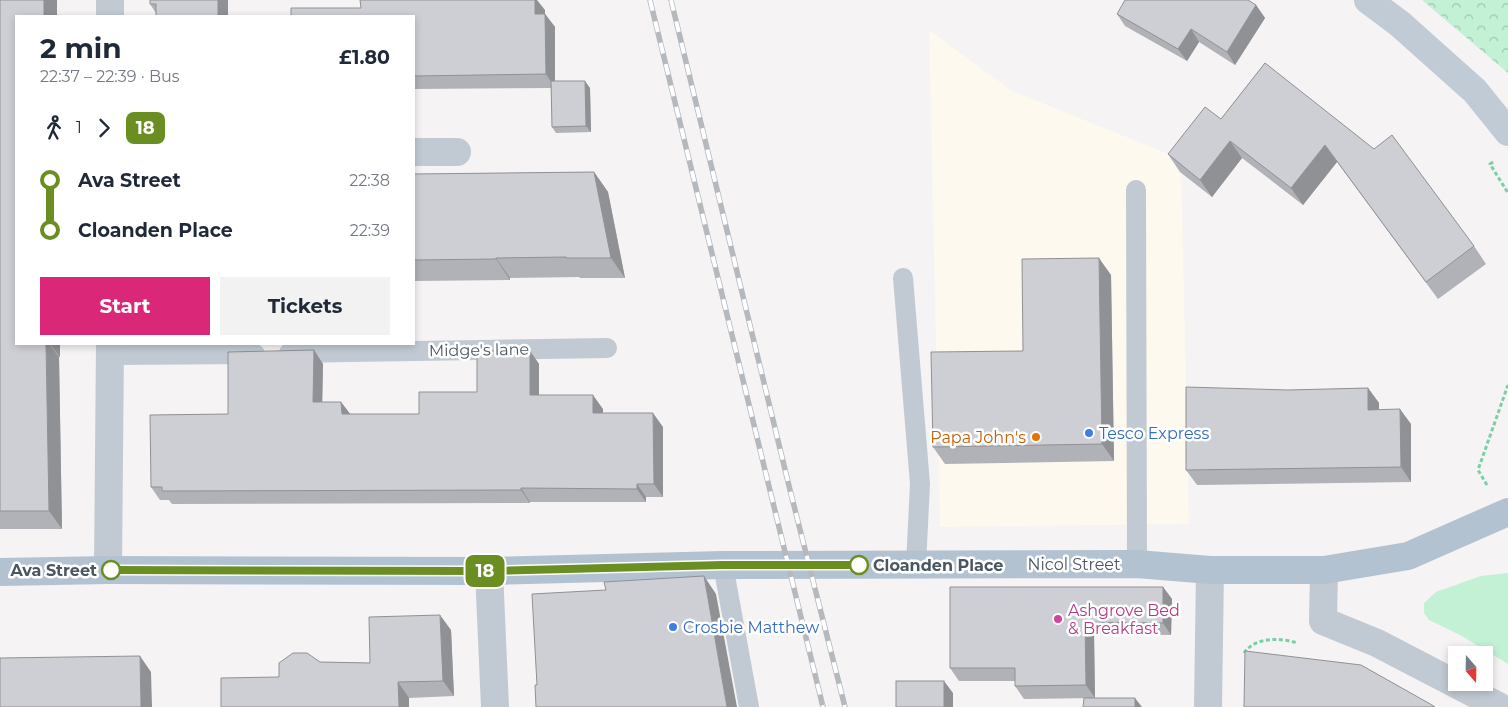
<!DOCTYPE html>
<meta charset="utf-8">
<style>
body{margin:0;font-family:Montserrat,sans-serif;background:#f2f2f3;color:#1f2937;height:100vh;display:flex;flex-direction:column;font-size:19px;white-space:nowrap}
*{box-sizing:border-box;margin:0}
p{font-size:16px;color:#747a83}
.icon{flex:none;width:28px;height:28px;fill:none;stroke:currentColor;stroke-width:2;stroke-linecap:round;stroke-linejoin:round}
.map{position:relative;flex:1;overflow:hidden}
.drawer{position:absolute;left:15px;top:15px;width:400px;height:330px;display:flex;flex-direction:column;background:#fff;border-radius:0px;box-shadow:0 2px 8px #0003}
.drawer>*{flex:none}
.badge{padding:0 10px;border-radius:8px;font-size:18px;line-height:32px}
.needle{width:32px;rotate:160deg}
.tools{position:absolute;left:1448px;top:646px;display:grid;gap:10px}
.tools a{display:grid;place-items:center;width:45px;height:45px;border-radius:0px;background:#fff;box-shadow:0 2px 8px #0003;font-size:25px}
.map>.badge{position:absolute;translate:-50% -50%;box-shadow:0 0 0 2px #fff}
.legs{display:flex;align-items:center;gap:8px;height:55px;padding:0 25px;font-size:16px}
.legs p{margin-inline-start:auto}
.headline{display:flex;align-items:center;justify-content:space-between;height:85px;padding:0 25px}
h1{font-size:28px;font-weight:700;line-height:38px}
.button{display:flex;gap:10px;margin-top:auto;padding:10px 25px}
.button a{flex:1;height:58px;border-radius:0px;background:#db2777;color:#fff;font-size:20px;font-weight:700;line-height:58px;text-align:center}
.button a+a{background:#f2f2f3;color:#1f2937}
ul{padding:0 25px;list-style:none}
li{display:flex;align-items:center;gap:18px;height:50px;font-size:19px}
li i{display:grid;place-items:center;width:8px;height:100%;margin:0 6px;background:currentColor}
li i::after{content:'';width:12px;height:12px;margin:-6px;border:4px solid;border-radius:50%;background:#fff}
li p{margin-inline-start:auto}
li:first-child i{background:linear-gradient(#0000 50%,currentColor 0)}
li:last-child i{background:linear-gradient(currentColor 50%,#0000 0)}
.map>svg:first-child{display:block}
.commercial{fill:#fdf9ef}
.grass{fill:#c3f1d5}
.forest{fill:url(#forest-crowns)}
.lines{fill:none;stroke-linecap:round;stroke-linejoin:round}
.path{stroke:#7ad0a6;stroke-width:3;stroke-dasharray:4 2.5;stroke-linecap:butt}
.service{stroke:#c1cad2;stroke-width:20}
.minor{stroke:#c1cad2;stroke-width:28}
.secondary{stroke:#c1cbd6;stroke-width:28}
.primary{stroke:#b3c2d1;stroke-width:28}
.rail-casing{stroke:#b5b8bd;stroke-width:5.5}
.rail{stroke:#fff;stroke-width:4;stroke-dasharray:11;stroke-linecap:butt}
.wall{fill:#b0b2b7}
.shaded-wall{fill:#909195}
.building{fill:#cdcfd5;stroke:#909195}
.line-1-casing{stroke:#fff;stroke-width:11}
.line-1{stroke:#6b8e23;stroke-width:8}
.shop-dot{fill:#3f7fe0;stroke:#fff;stroke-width:2}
.food-dot{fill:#e8710a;stroke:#fff;stroke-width:2}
.stop-1-dot{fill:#fff;stroke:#6b8e23;stroke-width:2.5}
.hotel-dot{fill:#d1479c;stroke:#fff;stroke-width:2}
.labels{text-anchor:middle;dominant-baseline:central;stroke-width:5;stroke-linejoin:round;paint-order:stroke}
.street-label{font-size:16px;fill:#4a5661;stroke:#fff}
.shop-label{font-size:16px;fill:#366cbe;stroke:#fff;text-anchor:start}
.food-label{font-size:16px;fill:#c56008;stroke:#fff;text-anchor:end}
.stop-label{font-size:16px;font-weight:bold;fill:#4a5661;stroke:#fff;text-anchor:start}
.hotel-label{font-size:16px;fill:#b23c85;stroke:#fff;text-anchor:start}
</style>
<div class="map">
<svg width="1508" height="707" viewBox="0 0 1508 707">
<defs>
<pattern id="forest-crowns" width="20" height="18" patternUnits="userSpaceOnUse" patternTransform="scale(1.25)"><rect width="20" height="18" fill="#c3f1d5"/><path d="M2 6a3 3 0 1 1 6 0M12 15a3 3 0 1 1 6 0" fill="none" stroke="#a0c6b0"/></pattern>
</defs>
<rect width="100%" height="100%" fill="#f5f3f3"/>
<polygon class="commercial" points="929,30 1012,91 1181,159 1189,524 940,527"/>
<polygon class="grass" points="1508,573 1508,664 1460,635 1429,620 1424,613 1424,603 1436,592 1481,576"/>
<polygon class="forest" points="1422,0 1508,0 1508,73"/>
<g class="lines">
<g class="path">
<polyline points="1493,162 1490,164 1508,193"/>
<polyline points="1487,485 1478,470 1508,385"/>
<path d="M1244 653C1256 636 1281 638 1298 643"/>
</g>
<g class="service">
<polyline points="1136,190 1137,564"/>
<polyline points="903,278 920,484 916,565"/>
<polyline points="289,353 607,348"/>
<polyline points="110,355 255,354"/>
<polyline points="723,565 749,707"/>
</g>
<g class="minor">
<polyline points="110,0 110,16"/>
<polyline points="414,152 457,152"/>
<polyline points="108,570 110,344"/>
<polyline points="1324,570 1323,621 1377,643 1500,707"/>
<polyline points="489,571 495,707"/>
<polyline points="1208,707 1210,570"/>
</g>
<polyline class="secondary" points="1368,0 1400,24 1475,91 1508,132"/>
<polyline class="primary" points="0,572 108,570 489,571 723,565 1137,564 1210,570 1324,570 1408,556 1508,512"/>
<defs>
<g id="rail">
<polyline points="650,0 823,707"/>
<polyline points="671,0 790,490 845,707"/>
</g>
</defs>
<use href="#rail" class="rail-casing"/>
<use href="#rail" class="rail"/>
</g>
<g class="wall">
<polygon points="0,0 16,344 60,344 60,357 59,357 62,529 0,529"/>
<polygon points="150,0 228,0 228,16 156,16 156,13 150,4"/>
<polygon points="1256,5 1265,18 1235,65 1199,42 1187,61 1125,26 1117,14"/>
<polygon points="545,10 545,14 555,27 555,81 590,88 591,132 556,133 552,127 551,88 414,89 414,16"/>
<polygon points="1265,63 1474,246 1486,264 1438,299 1337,162 1303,205 1242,158 1212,197 1180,172 1168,154 1221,119"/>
<polygon points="594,172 608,192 625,278 580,278 579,277 510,278 510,280 414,281 414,174"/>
<polygon points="1111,275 1114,461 945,464 933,447 1023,351"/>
<polygon points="314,350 323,364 322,402 341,402 350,414 419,414 477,392 530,351 539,364 539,395 603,409 603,413 663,427 663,497 646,497 646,502 530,502 530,503 172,504 169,500 160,500 151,487 228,414"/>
<polygon points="1368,388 1379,403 1379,409 1411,424 1411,482 1197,485 1186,470 1288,390"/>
<polygon points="1163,587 1172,599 1171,635 1094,634 1095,698 1024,699 1015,686 1015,681 959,681 950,668"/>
<polygon points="451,630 454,696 409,698 279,677 320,662 370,663"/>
</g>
<g class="shaded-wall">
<rect x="44" y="0" width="13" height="16"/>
<rect x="218" y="0" width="10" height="16"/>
<polygon points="535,0 537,0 545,10 545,27 535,14"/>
<polygon points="1256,5 1265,18 1235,65 1227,52"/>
<polygon points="545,14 555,27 555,88 546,74"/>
<polygon points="1191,29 1199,42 1187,61 1178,49"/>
<polygon points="585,81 590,88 591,132 586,126"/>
<polygon points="1230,141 1242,158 1212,197 1200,180"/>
<polygon points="1325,145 1337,162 1303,205 1291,188"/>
<polygon points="594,172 608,192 625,278 611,258"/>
<polygon points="496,258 510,278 510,280 496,259"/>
<polygon points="1099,258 1111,275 1114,461 1102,444"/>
<polygon points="46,344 49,344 59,357 62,529 49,511"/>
<polygon points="50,344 60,344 60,357"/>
<polygon points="314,350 323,364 322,415 313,402"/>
<polygon points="530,351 539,364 539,408 530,395"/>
<polygon points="1368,388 1379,403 1379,425 1368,410"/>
<polygon points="593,395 603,409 603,427 593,413"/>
<polygon points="341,402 351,415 342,414"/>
<polygon points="1400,409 1411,424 1411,482 1401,467"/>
<polygon points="653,413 663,427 663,497 654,484"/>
<polygon points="637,484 646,497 646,502 637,489"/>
<polygon points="521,488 530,502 530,503 521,490"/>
<polygon points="704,576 716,594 737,707 727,707"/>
<polygon points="1163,587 1172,599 1171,635 1163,623"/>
<polygon points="440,615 451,630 454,696 443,681"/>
<polygon points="1085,622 1094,634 1095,698 1086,685"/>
<polygon points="140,656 151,672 152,707 141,707"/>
<polygon points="944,681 953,693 953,707 944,707"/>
<polygon points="398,682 409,698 409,707 399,707"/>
<polygon points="1135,698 1142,707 1135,707"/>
</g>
<g class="building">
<polygon points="0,0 44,0 44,16 16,16 16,344 46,344 49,511 0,511"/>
<polygon points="150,0 218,0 218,16 227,16 156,16 156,4 150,4"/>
<polygon points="360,0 535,0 535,14 545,14 546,74 414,76 414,16 291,16 291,8 361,8"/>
<polygon points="1125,0 1248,0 1256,5 1227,52 1191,29 1178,49 1117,14"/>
<polygon points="1265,63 1374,149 1392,135 1474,246 1426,282 1325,145 1291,188 1230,141 1200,180 1168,154 1205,107 1221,119"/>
<polygon points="551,81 585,81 586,126 552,127"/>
<polygon points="594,172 611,258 566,258 566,257 496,258 496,259 414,260 414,174"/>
<polygon points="1099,258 1102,444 933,447 931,352 1023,351 1022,259"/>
<polygon points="314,350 313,402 341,402 342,414 419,414 419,392 477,392 477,351 530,351 530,395 593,395 593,413 653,413 654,484 637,484 637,489 521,488 521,490 162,491 162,487 151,487 150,415 228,414 228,352"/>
<polygon points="1186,387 1288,390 1368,388 1368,410 1400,409 1401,467 1186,470"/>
<polygon points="704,576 727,707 536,707 535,685 537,685 532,594 606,590 604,582"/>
<polygon points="950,587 1163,587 1163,623 1085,622 1086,685 1015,686 1015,668 950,668"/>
<polygon points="440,615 443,681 398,682 399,707 221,707 221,678 279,677 279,663 293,653 307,653 320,662 370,663 369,617"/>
<polygon points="1245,651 1361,665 1432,705 1435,707 1244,707"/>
<polygon points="140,656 141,707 0,707 0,658"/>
<rect x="896" y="681" width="48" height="26"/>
<polygon points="1084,698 1135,698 1135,707 1083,707"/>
</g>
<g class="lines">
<defs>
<polyline id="line-1" points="111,570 489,571 723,565 859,565"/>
</defs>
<use href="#line-1" class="line-1-casing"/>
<use href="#line-1" class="line-1"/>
</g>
<g class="shop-dot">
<circle cx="1089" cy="433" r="5"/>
<circle cx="673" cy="627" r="5"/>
</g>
<circle class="food-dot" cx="1036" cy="437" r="5"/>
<g class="stop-1-dot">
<circle cx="859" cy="565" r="9"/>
<circle cx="111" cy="570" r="9"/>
</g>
<circle class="hotel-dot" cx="1058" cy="619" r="5"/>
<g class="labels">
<g class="street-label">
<text transform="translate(479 350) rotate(-1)">Midge's lane</text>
<text x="1074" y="564">Nicol Street</text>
</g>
<g class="shop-label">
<text x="1099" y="433">Tesco Express</text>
<text x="683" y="627">Crosbie Matthew</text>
</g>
<g class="food-label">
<text x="1026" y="437">Papa John's</text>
</g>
<g class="stop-label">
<text x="873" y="565">Cloanden Place</text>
<text x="97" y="570" text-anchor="end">Ava Street</text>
</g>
<g class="hotel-label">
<text x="1068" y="610">Ashgrove Bed<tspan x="1068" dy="18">&amp; Breakfast</tspan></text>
</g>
</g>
</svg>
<div class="tools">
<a><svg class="needle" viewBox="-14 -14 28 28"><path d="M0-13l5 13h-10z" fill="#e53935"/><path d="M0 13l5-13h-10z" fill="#747a83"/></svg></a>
</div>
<b class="badge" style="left:485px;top:571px;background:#6b8e23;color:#fff">18</b>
<section class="drawer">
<div class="headline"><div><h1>2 min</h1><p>22:37 – 22:39 · Bus</p></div><b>£1.80</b></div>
<div class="legs"><svg class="icon" aria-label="walk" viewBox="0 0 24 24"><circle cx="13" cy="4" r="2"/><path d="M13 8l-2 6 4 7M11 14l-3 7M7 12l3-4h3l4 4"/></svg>1<svg class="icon" aria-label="forward" viewBox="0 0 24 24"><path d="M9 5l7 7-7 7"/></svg><b class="badge" style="background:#6b8e23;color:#fff">18</b></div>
<ul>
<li><i style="color:#6b8e23"></i><b>Ava Street</b><p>22:38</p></li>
<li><i style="color:#6b8e23"></i><b>Cloanden Place</b><p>22:39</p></li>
</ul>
<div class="button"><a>Start</a><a>Tickets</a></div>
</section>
</div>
